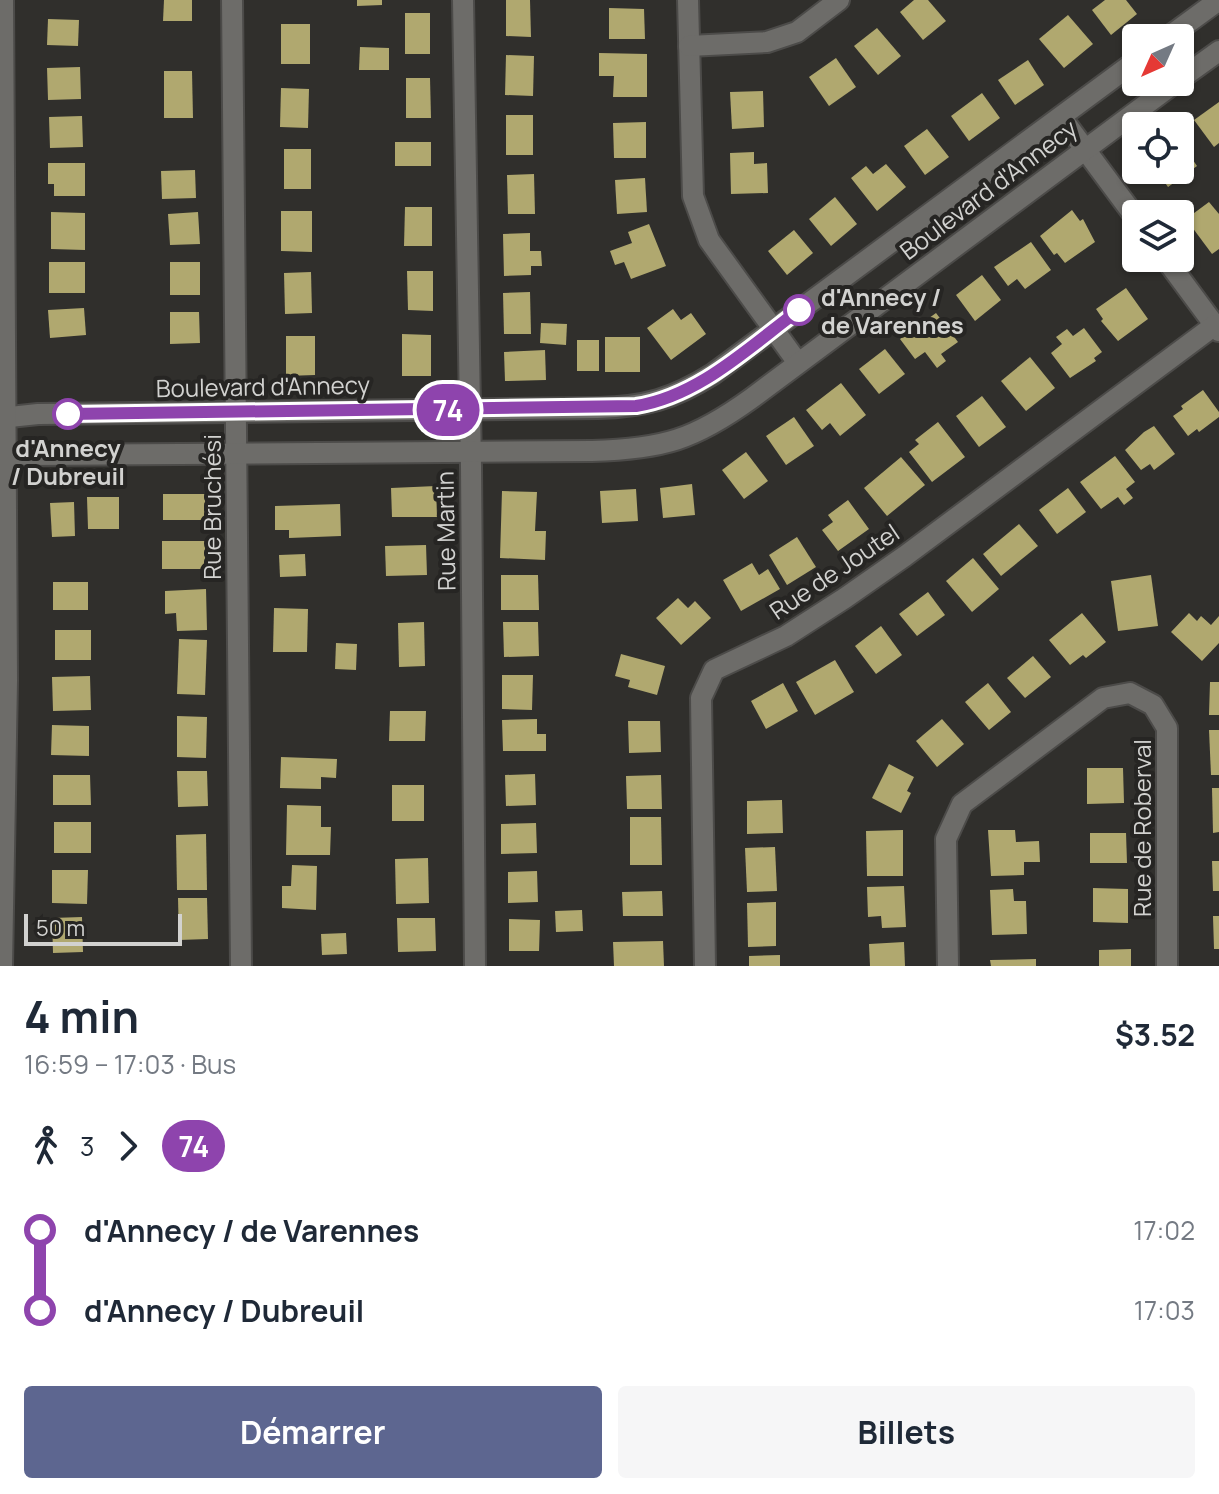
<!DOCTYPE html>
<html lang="fr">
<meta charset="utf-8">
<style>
body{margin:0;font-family:Manrope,sans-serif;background:#f6f6f7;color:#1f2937;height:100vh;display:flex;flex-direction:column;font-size:30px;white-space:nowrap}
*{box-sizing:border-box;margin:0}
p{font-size:26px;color:#747a83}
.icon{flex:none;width:44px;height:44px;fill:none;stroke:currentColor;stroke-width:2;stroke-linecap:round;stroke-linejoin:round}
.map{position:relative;height:966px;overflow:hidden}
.side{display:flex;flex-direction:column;background:#fff;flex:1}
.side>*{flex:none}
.badge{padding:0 16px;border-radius:26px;font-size:28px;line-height:52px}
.needle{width:52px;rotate:225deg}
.buttons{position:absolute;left:1122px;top:24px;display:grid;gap:16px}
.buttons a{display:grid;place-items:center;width:72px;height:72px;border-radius:8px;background:#fff;box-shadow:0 2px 6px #0004;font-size:40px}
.scale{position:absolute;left:24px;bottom:20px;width:158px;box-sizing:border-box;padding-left:8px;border:4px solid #d2d2d0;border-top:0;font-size:22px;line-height:28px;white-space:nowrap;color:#d2d2d0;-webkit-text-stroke:6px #262523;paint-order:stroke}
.map>.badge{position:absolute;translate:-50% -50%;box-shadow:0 0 0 4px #fff}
.legs{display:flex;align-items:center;gap:12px;height:88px;padding:0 24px;font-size:26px}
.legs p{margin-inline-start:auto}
.head{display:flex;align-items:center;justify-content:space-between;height:136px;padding:0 24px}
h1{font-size:44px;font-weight:700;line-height:60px}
.action{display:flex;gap:16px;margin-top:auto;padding:16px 24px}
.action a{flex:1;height:92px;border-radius:8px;background:#5d6690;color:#fff;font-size:32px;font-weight:700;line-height:92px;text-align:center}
.action a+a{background:#f6f6f7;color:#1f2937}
ul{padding:0 24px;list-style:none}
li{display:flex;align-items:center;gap:28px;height:80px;font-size:30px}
li i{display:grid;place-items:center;width:12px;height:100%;margin:0 10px;background:currentColor}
li i::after{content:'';width:20px;height:20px;margin:-10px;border:6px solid;border-radius:50%;background:#fff}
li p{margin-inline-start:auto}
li:first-child i{background:linear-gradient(#0000 50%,currentColor 0)}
li:last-child i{background:linear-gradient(currentColor 50%,#0000 0)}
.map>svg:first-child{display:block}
.building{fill:#b0a86f}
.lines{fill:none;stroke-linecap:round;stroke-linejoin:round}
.minor-casing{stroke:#4c4b49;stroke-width:24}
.minor{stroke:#6d6c69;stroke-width:20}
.line-1-casing{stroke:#fff;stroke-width:18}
.line-1{stroke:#8e44ad;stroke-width:12}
.stop-1-dot{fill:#fff;stroke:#8e44ad;stroke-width:4}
.labels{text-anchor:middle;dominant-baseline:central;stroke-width:8;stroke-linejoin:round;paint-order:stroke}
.street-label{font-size:24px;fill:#d2d2d0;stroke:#262523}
.stop-label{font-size:24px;font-weight:bold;fill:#d2d2d0;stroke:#262523;text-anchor:start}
</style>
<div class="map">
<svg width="1219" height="966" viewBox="0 0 1219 966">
<rect width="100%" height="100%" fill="#302f2c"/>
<g class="building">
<polygon points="164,0 192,0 192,21 163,21"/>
<polygon points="357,0 382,0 382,5 357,6"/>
<polygon points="506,0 530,0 531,37 506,36"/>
<polygon points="914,0 928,0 946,21 923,40 900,12"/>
<polygon points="1105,0 1126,0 1137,14 1111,35 1092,10"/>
<polygon points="609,8 644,9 645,39 609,39"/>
<rect x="405" y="13" width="25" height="41"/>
<polygon points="1068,15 1093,44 1064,68 1039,39"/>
<polygon points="48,19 79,20 78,46 47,45"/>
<rect x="281" y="24" width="29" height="40"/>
<polygon points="877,28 901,56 878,75 854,46"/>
<polygon points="360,47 389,48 389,70 359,70"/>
<polygon points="599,53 647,54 647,97 613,97 614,76 599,76"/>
<polygon points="506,55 534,56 533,96 505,95"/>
<polygon points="836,58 856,87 829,106 809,77"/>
<polygon points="1028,60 1044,85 1015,105 998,80"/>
<polygon points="80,67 81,99 48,100 47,68"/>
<polygon points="164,71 192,71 193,118 164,118"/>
<polygon points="406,78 430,78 431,118 406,118"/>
<polygon points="281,88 309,89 308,128 280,127"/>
<polygon points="763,91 764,127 732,129 730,92"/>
<polygon points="982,93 1000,118 969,141 951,116"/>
<polygon points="1219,102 1219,143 1214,147 1194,120"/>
<rect x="506" y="115" width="27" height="40"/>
<polygon points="82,116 83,147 50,148 49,117"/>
<polygon points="646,122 646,158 614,158 613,123"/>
<polygon points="927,129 949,157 925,175 904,146"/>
<polygon points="1180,141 1197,166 1168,187 1156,170 1180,170"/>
<rect x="395" y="142" width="36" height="24"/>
<rect x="284" y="149" width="27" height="40"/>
<polygon points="754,152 754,164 767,163 768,193 731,194 730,153"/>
<polygon points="48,163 85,163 85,196 54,196 54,184 48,184"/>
<polygon points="886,164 906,187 877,211 851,178 866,166 873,174"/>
<polygon points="195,170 196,198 162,199 161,171"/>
<polygon points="534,174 535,214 508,214 507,175"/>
<polygon points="645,178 647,212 617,214 615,180"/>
<polygon points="835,197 857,224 831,246 809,219"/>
<polygon points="1209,202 1219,214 1219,249 1212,254 1186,219"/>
<polygon points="405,207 432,207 432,246 404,246"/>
<polygon points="1072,210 1080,221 1083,219 1095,242 1065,263 1057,253 1054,255 1040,236"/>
<polygon points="281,211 312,211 312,252 281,251"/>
<polygon points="51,212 85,213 85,250 51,249"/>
<polygon points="198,212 200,244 170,245 168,214"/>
<polygon points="649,224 666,266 631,279 624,262 615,265 610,251 632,243 628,232"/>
<polygon points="794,230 813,253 787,275 768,251"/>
<polygon points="530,233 530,251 541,251 542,266 531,266 531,275 504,276 503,234"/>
<polygon points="1031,242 1051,270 1025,289 1017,279 1008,286 994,267"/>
<rect x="49" y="262" width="36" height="31"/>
<rect x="170" y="262" width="30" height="33"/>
<polygon points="407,271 433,271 433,311 408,310"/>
<polygon points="311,272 312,313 285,314 284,273"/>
<polygon points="982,275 1001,300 975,321 956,295"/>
<polygon points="1126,288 1148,319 1118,341 1101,321 1103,319 1096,309"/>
<polygon points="530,292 531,334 504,334 503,293"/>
<polygon points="84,308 86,335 50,338 48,310"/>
<polygon points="673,309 681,320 691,313 706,334 671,360 647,328"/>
<polygon points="170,312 199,312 200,343 170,344"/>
<polygon points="936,313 958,342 941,354 946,361 937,368 925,352 915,359 900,339"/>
<polygon points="541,323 567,324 566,345 540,343"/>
<polygon points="1084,328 1102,352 1094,358 1096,361 1070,378 1051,353 1062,344 1056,337 1067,329 1073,336"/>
<polygon points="402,334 431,335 431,376 402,376"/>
<polygon points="286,336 315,336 315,375 286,376"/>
<rect x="605" y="337" width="35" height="35"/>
<rect x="577" y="340" width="22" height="31"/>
<polygon points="885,349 905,374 879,394 859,369"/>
<polygon points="545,350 546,380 505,381 504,352"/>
<polygon points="1030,357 1055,388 1026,411 1001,381"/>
<polygon points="841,383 866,415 840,436 830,423 822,430 806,410"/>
<polygon points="1203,390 1219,412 1219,417 1199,432 1197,429 1188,436 1173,416 1183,409 1181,406"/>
<polygon points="982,396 1006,427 979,447 956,416"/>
<polygon points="794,417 814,446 786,465 766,436"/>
<polygon points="938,422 965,457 932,482 909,452 919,444 915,440"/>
<polygon points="1154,426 1175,454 1154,470 1150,464 1141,470 1125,450 1144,432"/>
<polygon points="746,452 768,481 744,499 722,470"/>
<polygon points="1115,456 1135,482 1126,489 1133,498 1124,505 1118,497 1101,509 1080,482"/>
<polygon points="901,457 925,485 887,516 864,488"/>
<polygon points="692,484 695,515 663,518 660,488"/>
<polygon points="436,486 437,517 392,517 391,488"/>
<polygon points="1068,488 1086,512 1057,534 1039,510"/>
<polygon points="636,489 638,521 602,523 600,491"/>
<polygon points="502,491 537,492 535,531 546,531 545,560 500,558"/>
<rect x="163" y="494" width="42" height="26"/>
<polygon points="87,497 119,497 119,529 88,529"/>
<polygon points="848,500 869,529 838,551 822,530 833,522 828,515"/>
<polygon points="74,502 75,536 52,537 50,503"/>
<polygon points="340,504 341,536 289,538 289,530 275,530 275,506"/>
<polygon points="1019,524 1038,546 1001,576 983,554"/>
<polygon points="797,537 816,567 787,585 769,555"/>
<rect x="162" y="541" width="43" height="28"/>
<polygon points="426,545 427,575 386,576 385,546"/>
<polygon points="305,554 306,576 280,577 279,555"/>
<polygon points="973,558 999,589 972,612 946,581"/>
<polygon points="752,563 759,575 768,569 780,589 741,611 723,580"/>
<polygon points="501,575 538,575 539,610 501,610"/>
<polygon points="1151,575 1158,626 1118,631 1111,581"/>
<rect x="53" y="582" width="35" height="28"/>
<polygon points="206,589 207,630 177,631 176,613 165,614 165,591"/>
<polygon points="928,592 945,615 917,636 899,614"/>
<polygon points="678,598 688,608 695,601 711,618 681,645 656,618"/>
<polygon points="274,608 308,609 307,652 273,652"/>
<polygon points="1082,613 1106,642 1086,658 1083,655 1070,665 1049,640"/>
<polygon points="1189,613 1197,621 1201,616 1211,625 1219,616 1219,643 1202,661 1171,632"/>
<polygon points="424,622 425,666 399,667 398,623"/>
<polygon points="503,622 538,622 539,656 504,657"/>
<polygon points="881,626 902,655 876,674 855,646"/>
<rect x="55" y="630" width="36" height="30"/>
<polygon points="179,639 207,640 205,695 177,694"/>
<polygon points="336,643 357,644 356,670 335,669"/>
<polygon points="621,654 665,666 657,695 628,687 630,680 615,676"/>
<polygon points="1033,656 1051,677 1025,698 1007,678"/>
<polygon points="835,660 854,692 815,715 796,682"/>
<polygon points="502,675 533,675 532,710 502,709"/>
<polygon points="90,676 91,710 53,711 52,677"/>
<polygon points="1210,682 1219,682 1219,715 1209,715"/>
<polygon points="783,683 798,711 766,729 751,701"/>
<polygon points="988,683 1011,712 989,730 965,702"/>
<polygon points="390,711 426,711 425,741 389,741"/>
<polygon points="177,716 207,717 206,758 177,757"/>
<polygon points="537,719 537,734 546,734 546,751 503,751 502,720"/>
<polygon points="942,719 964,744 937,767 916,741"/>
<polygon points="628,721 660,721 661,752 629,753"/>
<polygon points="52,725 89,726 89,756 51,755"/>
<polygon points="1209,730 1219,730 1219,775 1211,775"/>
<polygon points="281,757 337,759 336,778 321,777 321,789 280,788"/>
<polygon points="889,764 914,777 907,791 911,793 901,813 872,798"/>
<polygon points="1087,768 1123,768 1124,803 1087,804"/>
<polygon points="177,771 207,771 208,806 178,807"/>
<polygon points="535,774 536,805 506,806 505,775"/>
<polygon points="53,775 90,775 91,805 53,805"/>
<polygon points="661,775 662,809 627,809 626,776"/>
<rect x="392" y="785" width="32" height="36"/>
<polygon points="1212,788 1219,788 1219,832 1213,833"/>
<polygon points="782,800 783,833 747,834 747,801"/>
<polygon points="287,805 321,806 321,827 331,827 330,855 286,855"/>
<polygon points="630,817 661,817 662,865 630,865"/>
<rect x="54" y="822" width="37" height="31"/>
<polygon points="536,823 537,853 501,854 501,824"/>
<polygon points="903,830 903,876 867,876 866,831"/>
<polygon points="988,830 1015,830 1016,842 1039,841 1040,862 1024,862 1024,875 991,876"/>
<polygon points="1090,833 1126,833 1127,863 1090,863"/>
<polygon points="206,834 207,890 177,890 176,835"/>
<polygon points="775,847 777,891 747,892 745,848"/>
<polygon points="428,858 429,903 396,904 395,859"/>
<polygon points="1212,861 1219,861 1219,891 1213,891"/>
<polygon points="292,865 317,866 316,910 282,908 282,886 291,886"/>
<polygon points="52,870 88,870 87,904 52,903"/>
<polygon points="537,871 538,902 508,903 508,872"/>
<polygon points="904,886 906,927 882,928 881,916 868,917 867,887"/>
<polygon points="1093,888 1128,889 1128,923 1093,922"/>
<polygon points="1013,889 1014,901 1026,901 1027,934 992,935 990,890"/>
<polygon points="662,891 663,916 623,916 622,892"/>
<polygon points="178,898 207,898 208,939 179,940"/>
<polygon points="776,902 776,946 748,947 747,903"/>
<polygon points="582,910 583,931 556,932 555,911"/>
<polygon points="1213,916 1219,916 1219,949 1214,949"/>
<polygon points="82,917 83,952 53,953 52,918"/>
<polygon points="397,918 435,918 436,951 398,952"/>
<polygon points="509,919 540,920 539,951 509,951"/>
<polygon points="346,933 347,954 322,955 321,934"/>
<polygon points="663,941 664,966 614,966 613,942"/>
<polygon points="904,942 905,966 870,966 869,944"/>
<polygon points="1131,949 1131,966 1099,966 1099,950"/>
<polygon points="780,955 780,966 749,966 749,956"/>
<polygon points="1036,959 1036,966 991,966 990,960"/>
</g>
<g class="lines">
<defs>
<g id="minor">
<polyline points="232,0 241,966"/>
<polyline points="463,0 471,467 475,966"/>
<polyline points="688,0 693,196 709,240 798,363"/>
<polyline points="1167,38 1219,0"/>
<polyline points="689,46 767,42 797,32 839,0"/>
<polyline points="1180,79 1219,51"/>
<polyline points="1061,117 1136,218"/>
<polyline points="1165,258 1219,331"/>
<path d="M0 418 38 414 598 408C645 407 673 399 713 374L1136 61"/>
<path d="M0 453 28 455 592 451C663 449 694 440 752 398L1176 82"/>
<polyline points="2,966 7,680 3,0"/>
<polyline points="705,966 701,698 714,670 786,636 845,598 905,556 1215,325"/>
<polyline points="948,966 946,839 962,804 1103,698 1130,693 1153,705 1167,728 1167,966"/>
</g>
</defs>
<use href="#minor" class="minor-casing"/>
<use href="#minor" class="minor"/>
</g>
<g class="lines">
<defs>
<path id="line-1" d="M68 414 636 406C699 396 749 347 799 310"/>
</defs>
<use href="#line-1" class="line-1-casing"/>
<use href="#line-1" class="line-1"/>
</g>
<g class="stop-1-dot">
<circle cx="799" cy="310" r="14"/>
<circle cx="68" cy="414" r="14"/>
</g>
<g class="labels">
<g class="street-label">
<text transform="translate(988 189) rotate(-37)">Boulevard d'Annecy</text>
<text transform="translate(263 386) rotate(-1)">Boulevard d'Annecy</text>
<text transform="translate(211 507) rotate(-90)">Rue Bruchési</text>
<text transform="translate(445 531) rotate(-91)">Rue Martin</text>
<text transform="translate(834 571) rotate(-34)">Rue de Joutel</text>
<text transform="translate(1141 828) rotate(-90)">Rue de Roberval</text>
</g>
<g class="stop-label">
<text x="821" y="296">d'Annecy /<tspan x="821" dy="28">de Varennes</tspan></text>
<text x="68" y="447" text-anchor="middle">d'Annecy<tspan x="68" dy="28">/ Dubreuil</tspan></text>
</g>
</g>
</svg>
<div class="buttons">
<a><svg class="needle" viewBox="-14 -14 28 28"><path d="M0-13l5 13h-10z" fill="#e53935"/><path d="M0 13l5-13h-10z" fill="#747a83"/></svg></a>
<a><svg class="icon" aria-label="locate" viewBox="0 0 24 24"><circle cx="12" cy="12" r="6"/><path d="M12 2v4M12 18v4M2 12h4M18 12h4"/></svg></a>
<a><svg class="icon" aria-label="layers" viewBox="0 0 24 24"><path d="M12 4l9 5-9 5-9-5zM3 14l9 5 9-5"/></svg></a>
</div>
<div class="scale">50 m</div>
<b class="badge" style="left:448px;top:410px;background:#8e44ad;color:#fff">74</b>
</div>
<section class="side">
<div class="head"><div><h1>4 min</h1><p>16:59 – 17:03 · Bus</p></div><b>$3.52</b></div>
<div class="legs"><svg class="icon" aria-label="walk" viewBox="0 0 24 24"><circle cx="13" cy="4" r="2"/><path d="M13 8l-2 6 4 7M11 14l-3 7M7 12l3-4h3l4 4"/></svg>3<svg class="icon" aria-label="forward" viewBox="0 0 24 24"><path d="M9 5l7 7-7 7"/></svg><b class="badge" style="background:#8e44ad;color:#fff">74</b></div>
<ul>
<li><i style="color:#8e44ad"></i><b>d'Annecy / de Varennes</b><p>17:02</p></li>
<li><i style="color:#8e44ad"></i><b>d'Annecy / Dubreuil</b><p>17:03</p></li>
</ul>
<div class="action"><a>Démarrer</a><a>Billets</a></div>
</section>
